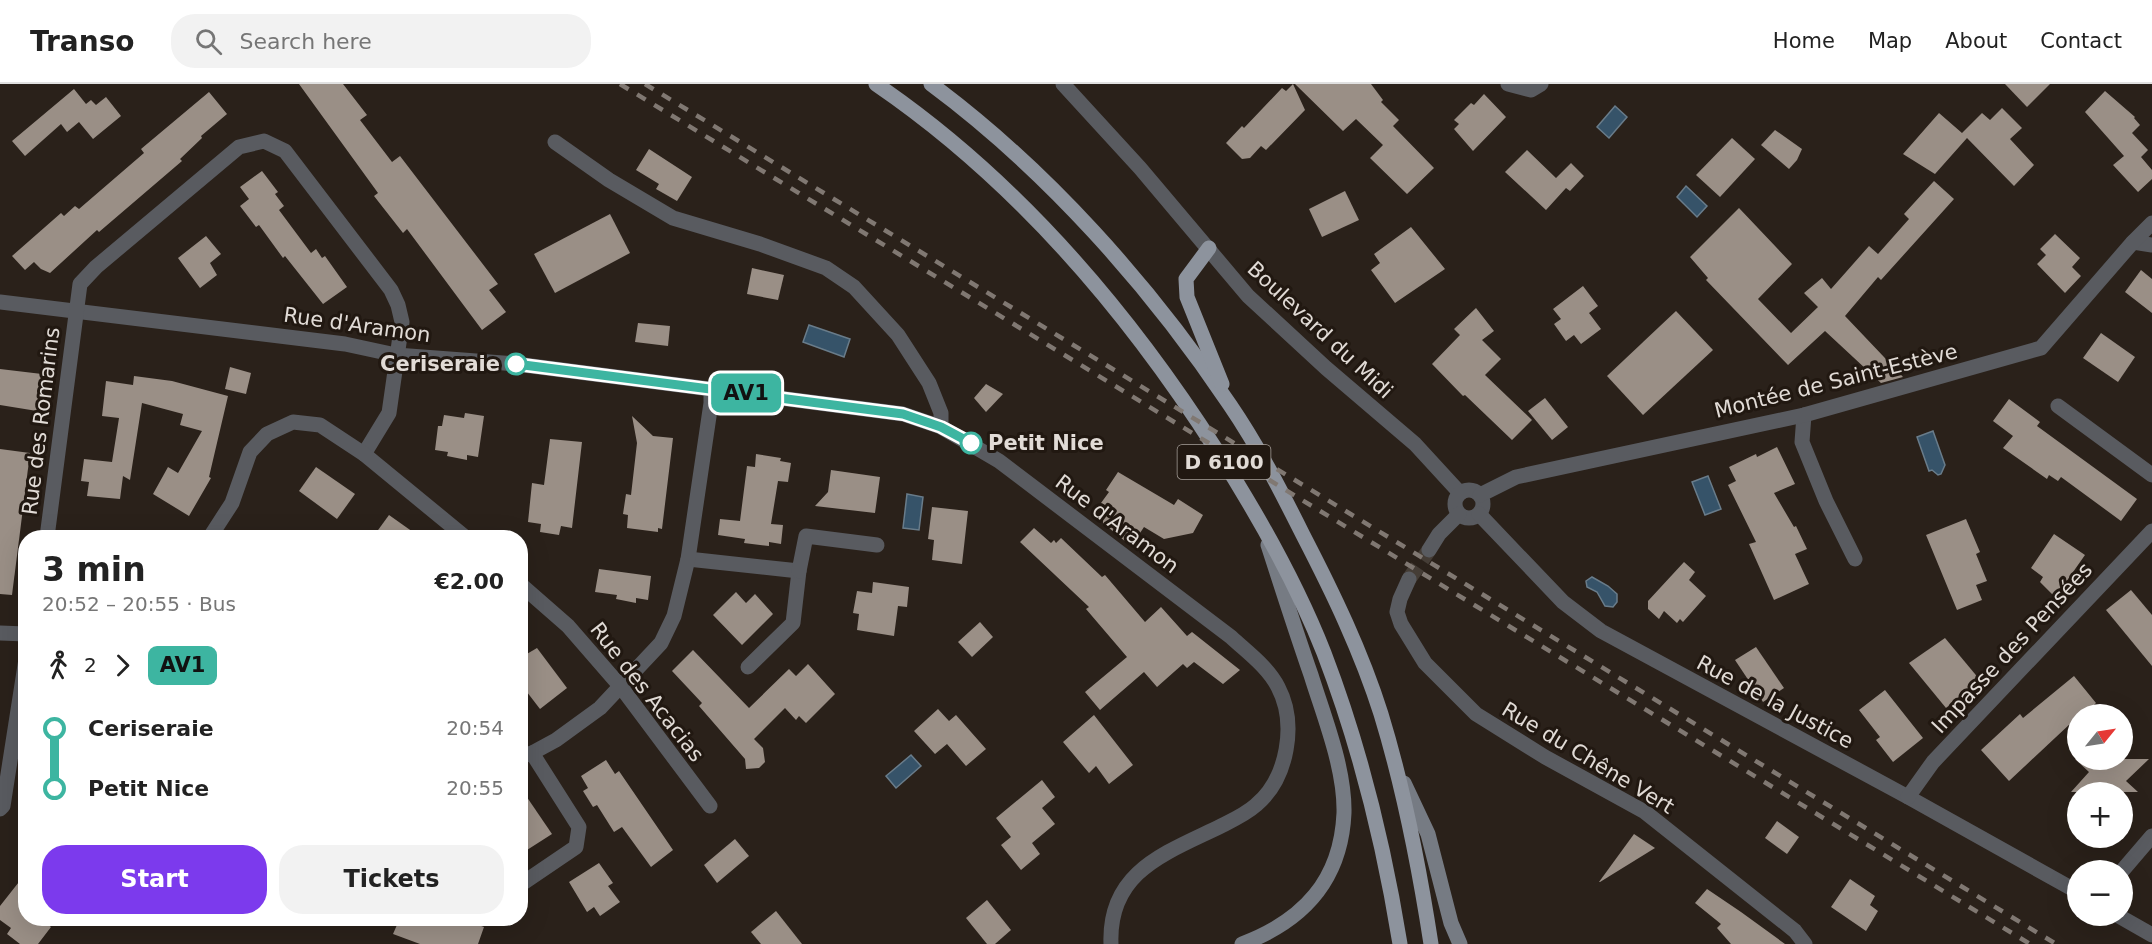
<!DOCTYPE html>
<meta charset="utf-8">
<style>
body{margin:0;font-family:"DejaVu Sans",sans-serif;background:#f2f2f2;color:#222;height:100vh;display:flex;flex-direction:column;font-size:22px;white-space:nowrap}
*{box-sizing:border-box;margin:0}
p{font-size:20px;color:#767676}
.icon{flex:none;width:33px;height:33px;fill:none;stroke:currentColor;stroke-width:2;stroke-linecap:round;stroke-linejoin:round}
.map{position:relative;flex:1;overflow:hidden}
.side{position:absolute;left:18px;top:446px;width:510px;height:396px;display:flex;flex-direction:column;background:#fff;border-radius:24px;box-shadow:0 6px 24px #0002}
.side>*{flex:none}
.badge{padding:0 12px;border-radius:9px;font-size:21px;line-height:39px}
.needle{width:39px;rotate:60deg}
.fabs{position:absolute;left:2067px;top:620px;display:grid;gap:12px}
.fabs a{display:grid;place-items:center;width:66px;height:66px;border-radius:50%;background:#fff;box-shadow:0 6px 24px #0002;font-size:30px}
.map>.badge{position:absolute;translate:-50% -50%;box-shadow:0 0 0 3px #fff}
.legs{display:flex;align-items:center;gap:9px;height:66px;padding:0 24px;font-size:20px}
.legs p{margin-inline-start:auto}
.overview{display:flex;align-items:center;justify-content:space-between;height:102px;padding:0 24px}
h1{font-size:33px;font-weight:600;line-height:45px}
.action{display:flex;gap:12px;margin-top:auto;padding:12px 24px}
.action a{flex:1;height:69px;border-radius:24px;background:#7c3aed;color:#fff;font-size:24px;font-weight:600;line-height:69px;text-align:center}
.action a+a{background:#f2f2f2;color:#222}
ul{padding:0 24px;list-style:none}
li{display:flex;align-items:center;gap:21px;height:60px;font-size:22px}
li i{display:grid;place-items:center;width:9px;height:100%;margin:0 8px;background:currentColor}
li i::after{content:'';width:15px;height:15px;margin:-8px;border:4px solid;border-radius:50%;background:#fff}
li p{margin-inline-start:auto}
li:first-child i{background:linear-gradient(#0000 50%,currentColor 0)}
li:last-child i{background:linear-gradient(currentColor 50%,#0000 0)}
header{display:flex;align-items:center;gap:36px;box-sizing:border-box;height:84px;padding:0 30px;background:#fff;border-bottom:2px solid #e0e0e0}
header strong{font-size:28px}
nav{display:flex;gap:33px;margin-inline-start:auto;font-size:21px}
.search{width:420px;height:54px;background:#f2f2f2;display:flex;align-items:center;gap:15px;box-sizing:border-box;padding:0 21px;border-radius:24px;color:#767676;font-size:22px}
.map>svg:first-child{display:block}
.water{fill:#365369;stroke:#697c8a;stroke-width:1.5}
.building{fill:#9a8f86}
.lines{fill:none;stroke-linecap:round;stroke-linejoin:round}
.street-tunnel{stroke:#453d36;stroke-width:15;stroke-dasharray:15 8;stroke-linecap:butt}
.street{stroke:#595b60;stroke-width:15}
.secondary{stroke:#767b83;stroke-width:15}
.primary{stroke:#8d939d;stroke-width:15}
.rail{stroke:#807872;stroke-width:4.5;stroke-dasharray:10 10;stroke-linecap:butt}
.line-1-casing{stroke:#fff;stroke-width:14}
.line-1{stroke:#3db5a1;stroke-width:9}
.stop-1-dot{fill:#fff;stroke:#3db5a1;stroke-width:3}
.labels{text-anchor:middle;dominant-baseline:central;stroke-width:6;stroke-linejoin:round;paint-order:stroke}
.shield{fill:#211811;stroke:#a7a09b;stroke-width:1.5}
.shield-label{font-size:20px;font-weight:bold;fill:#e1dbd6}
.street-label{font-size:21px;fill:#e1dbd6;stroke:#211811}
.stop-label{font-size:21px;font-weight:bold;fill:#e1dbd6;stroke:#211811;text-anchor:end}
</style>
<header>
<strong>Transo</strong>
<div class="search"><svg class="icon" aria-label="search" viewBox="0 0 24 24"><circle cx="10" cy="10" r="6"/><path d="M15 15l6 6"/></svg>Search here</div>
<nav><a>Home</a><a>Map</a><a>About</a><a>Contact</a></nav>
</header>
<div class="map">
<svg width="2152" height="860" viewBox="0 0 2152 860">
<rect width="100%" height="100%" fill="#2a211a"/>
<g class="water">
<polygon points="1615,22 1627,33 1609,54 1597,43"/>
<polygon points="1686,102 1707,122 1697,133 1677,113"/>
<polygon points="809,241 850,255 844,273 803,258"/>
<polygon points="1933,347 1945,381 1941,390 1938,391 1932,386 1929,387 1917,353"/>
<polygon points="1708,392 1721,425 1705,431 1692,398"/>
<polygon points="907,410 923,413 919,446 903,444"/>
<polygon points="1592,493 1608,502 1617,510 1617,518 1613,523 1605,522 1597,508 1587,503 1586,497"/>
<polygon points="911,671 921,682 896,704 886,692"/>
</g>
<g class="building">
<polygon points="299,0 343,0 367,31 360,36 392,78 400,72 498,200 489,206 506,228 482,246 407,145 403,149 374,112 378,109"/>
<polygon points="1293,0 1305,26 1266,66 1261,62 1250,74 1242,75 1226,59 1242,42 1244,44 1282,4 1286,7"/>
<polygon points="1295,0 1371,0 1383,16 1381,18 1399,36 1393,42 1434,84 1407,110 1370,74 1383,61 1356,35 1343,47"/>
<polygon points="2005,0 2050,0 2027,23"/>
<polygon points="74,5 86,20 91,16 96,21 106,13 121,32 93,55 79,38 67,48 61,40 25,72 12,57"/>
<polygon points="2105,7 2135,33 2134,34 2140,41 2132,49 2148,66 2141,73 2152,86 2152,95 2138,108 2113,81 2124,72 2085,28"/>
<polygon points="209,8 227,30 201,52 202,54 180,75 182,77 99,148 97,146 50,189 41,185 34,178 25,186 12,172 61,129 64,132 75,122 79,125 144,69 141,65"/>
<polygon points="1484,10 1506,33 1473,67 1454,45 1459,40 1454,36 1471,19 1474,21"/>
<polygon points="2002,24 2022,44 2010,55 2034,81 2014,102 1967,54 1935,90 1903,70 1939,29 1962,49 1982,29 1990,36"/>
<polygon points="1775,46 1802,65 1797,76 1789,85 1761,61"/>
<polygon points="1732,54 1755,75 1720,113 1696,91"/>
<polygon points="649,65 692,93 677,117 656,105 659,100 636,86"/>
<polygon points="1527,66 1556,94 1571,79 1584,92 1570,107 1566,104 1546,126 1505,88"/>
<polygon points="262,87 278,108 275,110 284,122 279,126 311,169 316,165 322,174 325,172 347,203 323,220 285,172 283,174 259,141 256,143 240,122 249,115 240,103"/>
<polygon points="1934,97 1954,115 1881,196 1878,193 1845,232 1903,293 1881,299 1825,247 1788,281 1706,196 1708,194 1690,173 1739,124 1792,180 1758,215 1791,249 1818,223 1804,209 1822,194 1831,205 1869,162 1878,170 1909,135 1904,130"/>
<polygon points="1345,107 1359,136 1322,153 1309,125"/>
<polygon points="610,130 630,169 555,209 534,170"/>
<polygon points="1411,143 1445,185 1395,219 1371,186 1380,179 1374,170"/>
<polygon points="2055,150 2080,174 2072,183 2081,192 2065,209 2037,180 2046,171 2040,165"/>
<polygon points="206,152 221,170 210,179 217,191 200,204 178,174"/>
<polygon points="752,184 784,191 778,216 747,210"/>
<polygon points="2141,186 2152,195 2152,229 2125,208"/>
<polygon points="1583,202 1598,222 1589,229 1601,245 1581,260 1574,251 1566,257 1554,240 1561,235 1553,225"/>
<polygon points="1476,224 1494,247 1482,256 1501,275 1485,291 1532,336 1512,356 1465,311 1463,312 1432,280 1460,251 1454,245"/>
<polygon points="1676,227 1713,266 1643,331 1607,292"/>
<polygon points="638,239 670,242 668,262 635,258"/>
<polygon points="2101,249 2135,273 2118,298 2083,274"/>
<polygon points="230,283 251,289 246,310 225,305"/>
<polygon points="0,285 42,290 37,327 0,321"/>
<polygon points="134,292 172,297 228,312 209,393 211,394 189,432 153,410 168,383 178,389 202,347 180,341 183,330 142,319 130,396 123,392 120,415 87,412 89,398 81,397 84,375 112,378 119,334 102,332 106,297 133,301"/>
<polygon points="986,300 1003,310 986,328 974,314"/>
<polygon points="1545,314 1568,343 1552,356 1528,327"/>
<polygon points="2009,315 2040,338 2037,342 2137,415 2121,437 2061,393 2058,397 2049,391 2047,395 2003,364 2013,352 1993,337"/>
<polygon points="465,329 484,332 478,373 467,371 467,376 447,372 448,368 435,366 438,342 442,342 444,331 464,334"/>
<polygon points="632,332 653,352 673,354 662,445 658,444 658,448 627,444 628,431 623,430 626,410 631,411 637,359"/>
<polygon points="550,355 582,358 572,444 561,442 559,451 540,448 541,440 528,438 532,399 544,401"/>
<polygon points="1777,363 1795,400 1774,409 1794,443 1796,442 1807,465 1795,470 1809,500 1774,516 1749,460 1756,458 1728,401 1736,397 1729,383 1756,370 1757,373"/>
<polygon points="0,365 30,369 12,511 0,510"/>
<polygon points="756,370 781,374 780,377 791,379 788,398 778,397 771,440 783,441 781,460 769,458 769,462 744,459 745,455 718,451 720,435 740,437 747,382 755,383"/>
<polygon points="316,383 355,410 337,435 299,407"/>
<polygon points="831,386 880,393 875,429 815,422 828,408"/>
<polygon points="1118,388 1174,421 1178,415 1203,431 1193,449 1164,455 1144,443 1134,458 1126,458 1103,439 1103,433 1109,423 1101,419 1109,408 1106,406"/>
<polygon points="932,423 968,427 962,480 932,476 934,456 928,455"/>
<polygon points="389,431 420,453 373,453"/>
<polygon points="1966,435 1980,468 1976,470 1987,497 1976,501 1982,516 1957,526 1926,451"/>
<polygon points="1034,444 1051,459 1054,456 1056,459 1061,454 1102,493 1105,491 1145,538 1161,523 1187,552 1192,548 1240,586 1223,600 1194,578 1187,584 1183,580 1157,603 1144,588 1100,626 1085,608 1127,573 1086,525 1089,523 1020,458"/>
<polygon points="2054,450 2085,471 2066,498 2053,511 2040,498 2043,493 2031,484"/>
<polygon points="1684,478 1695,488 1689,496 1706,512 1683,538 1680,535 1677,539 1664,527 1659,535 1648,525 1648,517"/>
<polygon points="599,485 651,492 648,516 636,514 636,519 616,515 617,511 595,508"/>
<polygon points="873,498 909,503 907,523 898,522 894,552 857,546 859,530 853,529 857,507 872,509"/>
<polygon points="2131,506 2152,531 2152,582 2106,526"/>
<polygon points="736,508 746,519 755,510 773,530 742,561 713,531"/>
<polygon points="980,538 993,553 972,573 958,558"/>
<polygon points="1945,554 1980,596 1946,624 1909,579"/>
<polygon points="1756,563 1784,604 1763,618 1735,576"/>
<polygon points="537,564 567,604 540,625 520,599 520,574"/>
<polygon points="693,566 749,624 789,585 796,592 808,580 835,610 806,639 799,632 796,636 785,624 754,655 763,664 765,678 759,684 746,685 745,675 699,622 702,619 672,587"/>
<polygon points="2074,592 2096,619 2084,630 2078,630 2078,636 2072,641 2071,639 2009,697 1981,666 2020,630 2023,634"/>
<polygon points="1885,606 1923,654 1893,678 1876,656 1880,653 1859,626"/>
<polygon points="938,625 949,637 956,631 986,665 966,682 947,660 935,670 914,647"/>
<polygon points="1094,631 1133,681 1109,700 1096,682 1089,689 1063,658"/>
<polygon points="2075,675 2149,675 2126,697 2138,708 2071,708 2089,688"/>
<polygon points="606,676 615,690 619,687 673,766 651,783 622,743 614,748 597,721 593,723 583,707 588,704 581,692"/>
<polygon points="1042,696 1055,713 1042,724 1055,740 1032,759 1040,770 1021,786 1001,761 1011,753 996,734"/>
<polygon points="520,703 552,750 527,766 520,756"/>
<polygon points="1777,737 1799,753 1787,770 1765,754"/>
<polygon points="1634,750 1655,764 1600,798 1599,798"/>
<polygon points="735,755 749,772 717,799 704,781"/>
<polygon points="599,779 613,799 608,802 620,818 600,832 594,823 587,828 569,798"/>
<polygon points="26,789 26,834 40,834 51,843 38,860 20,860 7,850 11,844 0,836 0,822"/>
<polygon points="1850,795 1875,812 1870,821 1878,827 1866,847 1831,823"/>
<polygon points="1707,805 1741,828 1785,860 1731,860 1717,844 1721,840 1695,819"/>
<polygon points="987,816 1011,846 995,860 987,860 966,834"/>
<polygon points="776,827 802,860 761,860 751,848"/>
<polygon points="400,834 471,834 470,838 484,843 478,860 420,860 393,850"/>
</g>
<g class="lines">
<polyline class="street-tunnel" points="1409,495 1429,466"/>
<g class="street">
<polyline points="1063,0 1140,84 1248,212 1326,284 1415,360 1460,409"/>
<polyline points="1508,0 1531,6 1541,0"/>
<polyline points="555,58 609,96 673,134 760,160 826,184 854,203 898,251 929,299 941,329 941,343"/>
<polyline points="2133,158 2152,161"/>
<path d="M0 218 345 260 396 271 516 280 903 330 941 343 999 377 1231 553C1247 568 1268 583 1278 603 1297 639 1288 694 1256 721 1246 730 1233 736 1221 742 1166 769 1108 787 1111 860"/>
<polyline points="2058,322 2152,391"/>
<polyline points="1804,331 1802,358 1826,417 1855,475"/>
<circle cx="1469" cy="420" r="14"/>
<polyline points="1480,411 1516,393 1804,331 2041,264 2133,158 2152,139"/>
<polyline points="1479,430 1563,518 1601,547 1908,713 2078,808"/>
<polyline points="47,453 80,200 96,183 239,63 264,57 285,67 391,206 398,221 402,238 389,329 364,370"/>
<polyline points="210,453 232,419 250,368 267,350 293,338 320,341 364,370 465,453"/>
<polyline points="1429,466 1439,450 1459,430"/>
<polyline points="688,475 799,487 793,539 748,583"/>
<polyline points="799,487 806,452 877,461"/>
<polyline points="1409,495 1400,515 1397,528 1401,540 1425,579 1476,630 1545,673 1645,728 1795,847 1805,860"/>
<polyline points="520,500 568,542 621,603 710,722"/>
<polyline points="0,549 26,550"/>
<polyline points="520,673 532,669 556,656 600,624 661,559 674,532 688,475 711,319 711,304"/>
<polyline points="1908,713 1933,678 2152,447"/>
<polyline points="0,725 3,722 26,575"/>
<polyline points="2122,787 2152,752"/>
<polyline points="520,801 576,763 579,743 532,669"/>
<polyline points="2117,831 2152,851"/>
</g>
<g class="secondary">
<polyline points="1404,699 1428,750 1451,839 1460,860"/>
<path d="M1242 860C1303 837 1341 797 1344 729 1345 684 1324 633 1311 591 1296 548 1282 504 1268 461"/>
</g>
<g class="primary">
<path d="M876 0C1015 95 1127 226 1217 367 1258 431 1296 498 1324 569 1360 663 1384 761 1400 860"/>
<path d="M931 0C1047 86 1150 202 1230 321 1258 362 1281 407 1303 451 1333 509 1361 567 1381 630 1404 705 1419 782 1431 860"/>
<polyline points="1209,164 1186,195 1187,213 1222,300"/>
</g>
<g class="rail">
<polyline points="620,0 2030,860"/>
<polyline points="645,0 2056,860"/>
</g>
</g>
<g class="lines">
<defs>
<polyline id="line-1" points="516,280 903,330 941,343 971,359"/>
</defs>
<use href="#line-1" class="line-1-casing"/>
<use href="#line-1" class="line-1"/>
</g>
<g class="stop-1-dot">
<circle cx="516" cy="280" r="10"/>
<circle cx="971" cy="359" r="10"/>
</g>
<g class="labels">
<rect class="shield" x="1177.5" y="361" width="93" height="34" rx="4.5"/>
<g class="shield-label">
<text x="1224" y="378">D 6100</text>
</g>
<g class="street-label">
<text transform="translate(357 241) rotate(8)">Rue d'Aramon</text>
<text transform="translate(1320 246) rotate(43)">Boulevard du Midi</text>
<text transform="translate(1836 297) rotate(-14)">Montée de Saint-Estève</text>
<text transform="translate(41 337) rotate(-83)">Rue des Romarins</text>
<text transform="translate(1117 440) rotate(37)">Rue d'Aramon</text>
<text transform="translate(2012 564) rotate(-47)">Impasse des Pensées</text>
<text transform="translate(647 608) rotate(52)">Rue des Acacias</text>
<text transform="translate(1775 618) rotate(28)">Rue de la Justice</text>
<text transform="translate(1588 674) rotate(31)">Rue du Chêne Vert</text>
</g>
<g class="stop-label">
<text x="500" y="280">Ceriseraie</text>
<text x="988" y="359" text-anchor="start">Petit Nice</text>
</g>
</g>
</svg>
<div class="fabs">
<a><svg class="needle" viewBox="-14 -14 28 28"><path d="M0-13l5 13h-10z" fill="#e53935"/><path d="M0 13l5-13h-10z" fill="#767676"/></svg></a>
<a>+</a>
<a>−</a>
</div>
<b class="badge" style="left:746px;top:309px;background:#3db5a1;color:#111">AV1</b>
<section class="side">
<div class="overview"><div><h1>3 min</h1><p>20:52 – 20:55 · Bus</p></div><b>€2.00</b></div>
<div class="legs"><svg class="icon" aria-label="walk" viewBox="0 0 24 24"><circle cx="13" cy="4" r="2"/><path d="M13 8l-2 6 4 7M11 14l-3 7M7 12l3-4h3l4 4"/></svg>2<svg class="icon" aria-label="forward" viewBox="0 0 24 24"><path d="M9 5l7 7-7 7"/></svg><b class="badge" style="background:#3db5a1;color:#111">AV1</b></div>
<ul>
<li><i style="color:#3db5a1"></i><b>Ceriseraie</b><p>20:54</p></li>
<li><i style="color:#3db5a1"></i><b>Petit Nice</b><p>20:55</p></li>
</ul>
<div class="action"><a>Start</a><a>Tickets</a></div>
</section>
</div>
